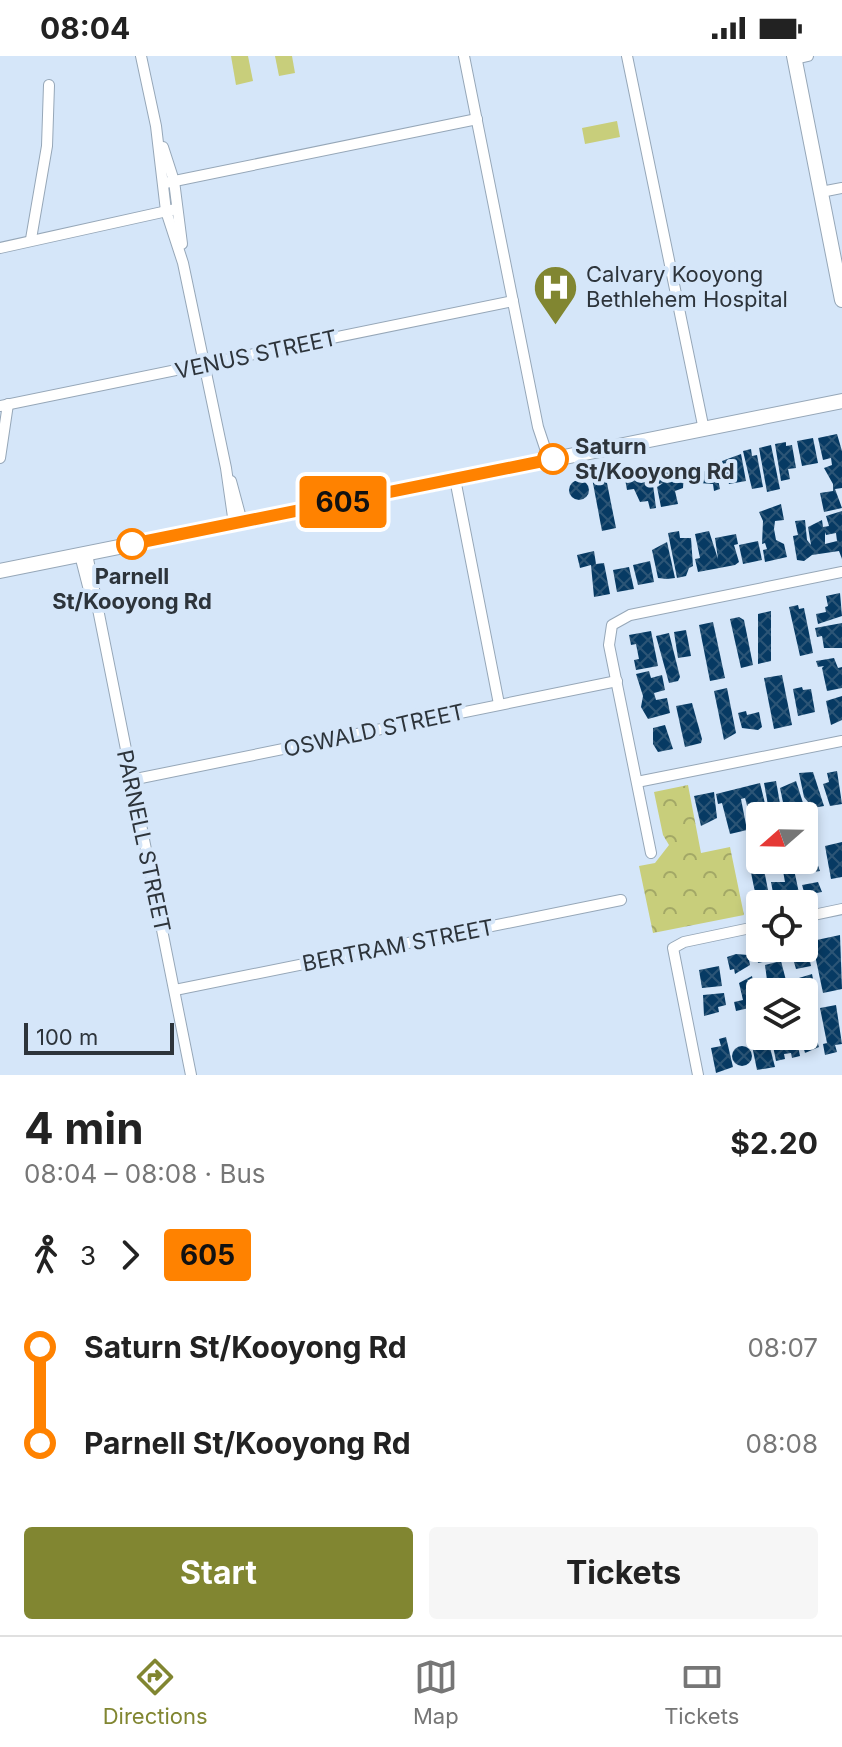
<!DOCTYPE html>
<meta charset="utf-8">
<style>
body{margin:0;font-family:Inter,sans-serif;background:#f6f6f6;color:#222;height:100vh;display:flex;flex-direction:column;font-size:30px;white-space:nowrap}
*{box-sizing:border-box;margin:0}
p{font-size:26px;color:#767676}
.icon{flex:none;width:44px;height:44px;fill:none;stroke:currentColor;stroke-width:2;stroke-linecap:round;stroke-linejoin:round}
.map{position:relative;height:1019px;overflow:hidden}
.sheet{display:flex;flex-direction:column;background:#fff;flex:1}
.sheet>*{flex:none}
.badge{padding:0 16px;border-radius:6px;font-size:28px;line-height:52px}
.needle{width:52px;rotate:250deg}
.fabs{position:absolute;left:746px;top:746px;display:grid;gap:16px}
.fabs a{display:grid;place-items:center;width:72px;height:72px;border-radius:8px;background:#fff;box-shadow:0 4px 12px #0003;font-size:40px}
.scale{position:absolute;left:24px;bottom:20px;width:150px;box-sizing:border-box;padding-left:8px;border:4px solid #2d343b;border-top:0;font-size:22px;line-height:28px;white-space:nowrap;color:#2d343b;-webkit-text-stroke:6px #d5e6f9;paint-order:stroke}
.map>.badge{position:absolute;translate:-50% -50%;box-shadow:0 0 0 4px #fff}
.legs{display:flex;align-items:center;gap:12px;height:88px;padding:0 24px;font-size:26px}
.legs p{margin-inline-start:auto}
.headline{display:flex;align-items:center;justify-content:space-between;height:136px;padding:0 24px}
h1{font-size:44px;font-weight:700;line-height:60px}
.cta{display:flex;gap:16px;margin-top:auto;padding:16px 24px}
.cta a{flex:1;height:92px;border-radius:8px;background:#818631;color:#fff;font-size:32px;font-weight:700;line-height:92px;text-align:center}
.cta a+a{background:#f6f6f6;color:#222}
ul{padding:0 24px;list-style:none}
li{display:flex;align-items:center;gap:28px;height:96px;font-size:30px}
li i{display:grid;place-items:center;width:12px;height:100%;margin:0 10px;background:currentColor}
li i::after{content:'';width:20px;height:20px;margin:-10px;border:6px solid;border-radius:50%;background:#fff}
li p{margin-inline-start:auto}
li:first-child i{background:linear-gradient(#0000 50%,currentColor 0)}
li:last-child i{background:linear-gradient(currentColor 50%,#0000 0)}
.status{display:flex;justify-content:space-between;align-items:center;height:56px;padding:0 40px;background:#fff;direction:ltr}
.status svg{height:22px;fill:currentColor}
.tabs{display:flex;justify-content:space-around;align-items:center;height:112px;border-top:2px solid #e0e0e0;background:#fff;font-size:22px;color:#767676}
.tabs a{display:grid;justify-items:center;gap:4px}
.tabs .on{color:#818631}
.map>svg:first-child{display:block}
.green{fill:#c8ce7b}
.forest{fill:url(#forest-crowns)}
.building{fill:url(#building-cross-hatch);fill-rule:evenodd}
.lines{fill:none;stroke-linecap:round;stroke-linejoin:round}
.street-casing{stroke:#96a7b8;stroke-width:12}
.secondary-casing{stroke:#96a7b8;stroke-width:16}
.street{stroke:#fff;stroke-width:10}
.secondary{stroke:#fff;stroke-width:14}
.line-1-casing{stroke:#fff;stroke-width:18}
.line-1{stroke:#ff8200;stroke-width:12}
.stop-1-dot{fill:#fff;stroke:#ff8200;stroke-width:4}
.labels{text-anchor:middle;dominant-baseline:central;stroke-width:8;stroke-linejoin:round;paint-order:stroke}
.poi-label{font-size:22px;fill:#2d343b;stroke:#d5e6f9;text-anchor:start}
.street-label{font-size:22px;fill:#2d343b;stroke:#d5e6f9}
.stop-label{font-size:22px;font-weight:bold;fill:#2d343b;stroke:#d5e6f9;text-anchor:start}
</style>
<div class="status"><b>08:04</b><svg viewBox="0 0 49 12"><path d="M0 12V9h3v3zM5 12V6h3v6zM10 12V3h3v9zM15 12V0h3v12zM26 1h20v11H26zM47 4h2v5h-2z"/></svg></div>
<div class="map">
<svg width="842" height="1019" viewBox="0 0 842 1019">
<defs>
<pattern id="forest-crowns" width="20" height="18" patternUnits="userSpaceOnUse" patternTransform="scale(2)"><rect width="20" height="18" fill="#c8ce7b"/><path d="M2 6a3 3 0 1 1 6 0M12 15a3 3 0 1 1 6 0" fill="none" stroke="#a3a866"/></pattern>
<pattern id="building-cross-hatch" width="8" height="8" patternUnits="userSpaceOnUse" patternTransform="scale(2)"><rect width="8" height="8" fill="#073a63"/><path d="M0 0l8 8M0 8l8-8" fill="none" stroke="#2c5576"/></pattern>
</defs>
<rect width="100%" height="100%" fill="#d5e6f9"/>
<g class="green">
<polygon points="231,0 248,0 253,25 236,29"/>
<polygon points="275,0 292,0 295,17 279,20"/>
<polygon points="617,65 620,81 585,88 582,72"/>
</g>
<polygon class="forest" points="688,729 701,797 730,791 744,859 653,877 639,810 655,807 669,789 663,779 654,736"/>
<g class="building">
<polygon points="837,378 842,395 842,432 835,433 842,452 824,456 820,437 833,435 833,428 824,412 832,409 831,402 823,404 818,382"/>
<polygon points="813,382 818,407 802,410 797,385"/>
<polygon points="786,386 786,390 792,389 796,412 788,413 790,423 781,425 775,388"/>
<polygon points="771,389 780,433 767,436 759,392"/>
<polygon points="751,393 752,400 757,399 763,431 752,433 743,395"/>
<polygon points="741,398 746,425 729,428 722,405"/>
<polygon points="716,414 720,433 714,435 713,428 699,427 697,416"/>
<polygon points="670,416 670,419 684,417 683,432 675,435 678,448 661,451 657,431 663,427 659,428 657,418"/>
<polygon points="645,417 646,423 652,421 656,452 650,453 648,445 640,446 634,433 627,434 625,423"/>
<polygon points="610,418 611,426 607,427 616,472 602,475 592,422"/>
<circle cx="579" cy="434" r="10"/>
<polygon points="781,448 784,464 775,465 774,473 776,484 784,488 787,501 765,506 763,494 767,493 765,487 762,488 763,465 759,456"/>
<path d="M842 455V503L839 495 812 499 804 505 797 504 793 480 798 479 795 465 805 464 807 484 811 489 808 471 822 464 823 471 829 470 826 460ZM825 476 826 479 836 477 837 485 825 488Z"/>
<polygon points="679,475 680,482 691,482 693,510 689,512 686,520 677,522 668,477"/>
<polygon points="709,475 718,503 715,482 736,478 738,488 734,489 739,506 735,509 698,516 695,503 700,502 695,478"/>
<polygon points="758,485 762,504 743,508 739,489"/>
<polygon points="667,486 675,522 667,523 658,522 652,494"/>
<polygon points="594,495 596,508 604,507 610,538 594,541 591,509 580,512 577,499"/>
<polygon points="650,505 654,526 638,529 633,509"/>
<polygon points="629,511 634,533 617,536 613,514"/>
<polygon points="840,537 842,560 818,568 816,558 826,556 825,551 828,550 826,540"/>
<polygon points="798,549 799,553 804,552 813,597 800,600 789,551"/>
<polygon points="771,555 771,605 758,608 758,558"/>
<polygon points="739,561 744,564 753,609 741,612 730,563"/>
<polygon points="713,566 725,622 710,625 699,569"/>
<polygon points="842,567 842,592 824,592 822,580 817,581 815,572"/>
<polygon points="686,574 691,600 678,602 674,576"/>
<polygon points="651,575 658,610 636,614 634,604 639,603 636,588 631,589 629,579"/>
<polygon points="669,577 680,621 678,625 669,627 656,580"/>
<polygon points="834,602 838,612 842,611 842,632 827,635 822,612 824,610 818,611 816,605"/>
<polygon points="649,615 651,622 662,619 665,634 654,637 656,644 667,642 670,657 648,663 641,651 643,640 636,618"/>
<polygon points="782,619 792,669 774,673 764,622"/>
<polygon points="802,631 803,634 811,633 815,656 798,660 793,633"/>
<polygon points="727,632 736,677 724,684 714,635"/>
<polygon points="842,640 842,664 831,669 826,645"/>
<polygon points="692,647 702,683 701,687 685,691 676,650"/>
<polygon points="746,655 747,659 759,656 762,671 758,674 742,672 738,657"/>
<polygon points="665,669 673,693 658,696 653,688 653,672"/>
<polygon points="837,715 842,748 830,750 823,728 829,726 827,717"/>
<polygon points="813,716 824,750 813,752 804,741 799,717"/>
<polygon points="776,725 782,759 770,760 764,727"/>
<polygon points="796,725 803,747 784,751 780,732"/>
<polygon points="760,727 768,760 756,763 754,752 748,753 745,742 741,743 747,774 730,778 722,747 718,748 716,738"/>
<polygon points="714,736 717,762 701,770 694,740"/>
<polygon points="816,778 817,795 808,797 804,780"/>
<polygon points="842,786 842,821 831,823 825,790"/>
<polygon points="760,794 769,839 757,846 747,797"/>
<polygon points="781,804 792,804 799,837 774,842 771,826 785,826"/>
<polygon points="816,804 820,815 802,818 800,808"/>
<polygon points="818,826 822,836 805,839 802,829"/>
<polygon points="840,879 842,933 823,937 812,885"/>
<polygon points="805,881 811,910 796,913 790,892 804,892"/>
<polygon points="778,892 780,902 758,907 756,896"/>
<polygon points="736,898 748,899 750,909 735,918 734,913 730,914 727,901"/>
<polygon points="781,905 789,936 771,936 769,925 775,924 767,924 765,909"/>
<polygon points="719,910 722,930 702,932 699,914"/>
<polygon points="812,918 816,937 804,940 804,936 791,936 789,925"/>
<polygon points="752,920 758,950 736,955 734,946 743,944 739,927"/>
<polygon points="724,937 726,949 718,951 719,956 704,960 703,939"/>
<polygon points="836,949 842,988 835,989 837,996 825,999 823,988 827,987 820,952"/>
<polygon points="809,958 819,991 805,997 801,983 806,978 804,959"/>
<polygon points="760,973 760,980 767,980 775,1011 757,1014 749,975"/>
<polygon points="796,980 800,1000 792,1002 791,997 784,998 785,1003 776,1005 772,985"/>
<polygon points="726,981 733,1011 716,1017 711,992 721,990 719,983"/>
<circle cx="742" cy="1000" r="10"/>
</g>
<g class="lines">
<defs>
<g id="street">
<polyline points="141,0 156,70 166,155 183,207 226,412 234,468"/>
<polyline points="464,0 538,371 549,404"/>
<polyline points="627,0 704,374"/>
<polyline points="795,3 808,0"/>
<polyline points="163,91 174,125 182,188"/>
<polyline points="165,127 477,63"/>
<polyline points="821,136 842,132"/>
<polyline points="31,183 47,90 49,29"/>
<polyline points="0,192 176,153"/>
<polyline points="0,350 513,245"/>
<polyline points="0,402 8,348"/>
<polyline points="455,423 499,648"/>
<polyline points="231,425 242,466"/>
<polyline points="87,498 191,1019"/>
<polyline points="80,499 90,538"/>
<polyline points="131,724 617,625"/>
<polyline points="637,726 842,685"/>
<polyline points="651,797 609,589 612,569 630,559 842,516"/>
<polyline points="804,861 842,853"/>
<polyline points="175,934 621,844"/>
<polyline points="698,1019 673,892 684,886 760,870"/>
</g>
<g id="secondary">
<polyline points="794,0 842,244"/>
<polyline points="0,515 842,345"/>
</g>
</defs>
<use href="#street" class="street-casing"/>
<use href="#secondary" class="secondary-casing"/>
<use href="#street" class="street"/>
<use href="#secondary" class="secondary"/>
</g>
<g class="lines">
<defs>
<polyline id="line-1" points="132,488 553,403"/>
</defs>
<use href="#line-1" class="line-1-casing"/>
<use href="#line-1" class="line-1"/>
</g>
<defs>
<symbol id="hospital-pin" viewBox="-11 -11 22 30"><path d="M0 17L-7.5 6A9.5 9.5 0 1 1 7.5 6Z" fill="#818631" stroke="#d5e6f9"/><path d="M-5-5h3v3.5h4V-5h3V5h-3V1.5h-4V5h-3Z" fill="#fff"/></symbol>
</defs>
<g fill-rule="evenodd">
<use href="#hospital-pin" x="530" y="206" width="51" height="69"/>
</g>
<g class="stop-1-dot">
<circle cx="553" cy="403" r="14"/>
<circle cx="132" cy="488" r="14"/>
</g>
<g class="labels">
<g class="poi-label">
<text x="586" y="218">Calvary Kooyong<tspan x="586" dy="25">Bethlehem Hospital</tspan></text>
</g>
<g class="street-label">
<text transform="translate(256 298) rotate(-12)">VENUS STREET</text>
<text transform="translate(374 674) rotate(-12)">OSWALD STREET</text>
<text transform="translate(144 785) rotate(78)">PARNELL STREET</text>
<text transform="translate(398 889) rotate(-11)">BERTRAM STREET</text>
</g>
<g class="stop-label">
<text x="575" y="390">Saturn<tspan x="575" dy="25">St/Kooyong Rd</tspan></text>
<text x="132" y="520" text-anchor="middle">Parnell<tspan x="132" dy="25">St/Kooyong Rd</tspan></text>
</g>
</g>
</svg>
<div class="fabs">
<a><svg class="needle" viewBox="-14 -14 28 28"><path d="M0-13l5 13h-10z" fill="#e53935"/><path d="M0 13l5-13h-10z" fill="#767676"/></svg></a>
<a><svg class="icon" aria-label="locate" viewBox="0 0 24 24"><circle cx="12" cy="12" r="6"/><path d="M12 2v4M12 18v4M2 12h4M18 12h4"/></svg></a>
<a><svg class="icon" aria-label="layers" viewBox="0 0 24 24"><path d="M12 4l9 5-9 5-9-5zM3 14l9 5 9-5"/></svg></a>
</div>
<div class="scale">100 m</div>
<b class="badge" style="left:343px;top:446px;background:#ff8200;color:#111">605</b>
</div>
<section class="sheet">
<div class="headline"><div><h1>4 min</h1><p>08:04 – 08:08 · Bus</p></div><b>$2.20</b></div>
<div class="legs"><svg class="icon" aria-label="walk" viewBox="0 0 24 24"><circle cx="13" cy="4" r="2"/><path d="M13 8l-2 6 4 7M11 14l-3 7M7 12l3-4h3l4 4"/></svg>3<svg class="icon" aria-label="forward" viewBox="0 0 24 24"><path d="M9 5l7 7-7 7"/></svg><b class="badge" style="background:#ff8200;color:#111">605</b></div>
<ul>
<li><i style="color:#ff8200"></i><b>Saturn St/Kooyong Rd</b><p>08:07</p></li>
<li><i style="color:#ff8200"></i><b>Parnell St/Kooyong Rd</b><p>08:08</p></li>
</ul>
<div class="cta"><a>Start</a><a>Tickets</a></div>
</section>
<nav class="tabs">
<a class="on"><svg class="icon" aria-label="directions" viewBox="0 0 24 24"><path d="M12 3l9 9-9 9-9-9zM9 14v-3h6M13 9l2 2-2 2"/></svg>Directions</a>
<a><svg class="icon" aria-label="map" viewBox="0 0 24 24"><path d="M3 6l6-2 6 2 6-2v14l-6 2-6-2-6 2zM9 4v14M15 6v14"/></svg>Map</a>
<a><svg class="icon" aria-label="tickets" viewBox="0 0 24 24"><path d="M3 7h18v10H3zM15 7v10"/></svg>Tickets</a>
</nav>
